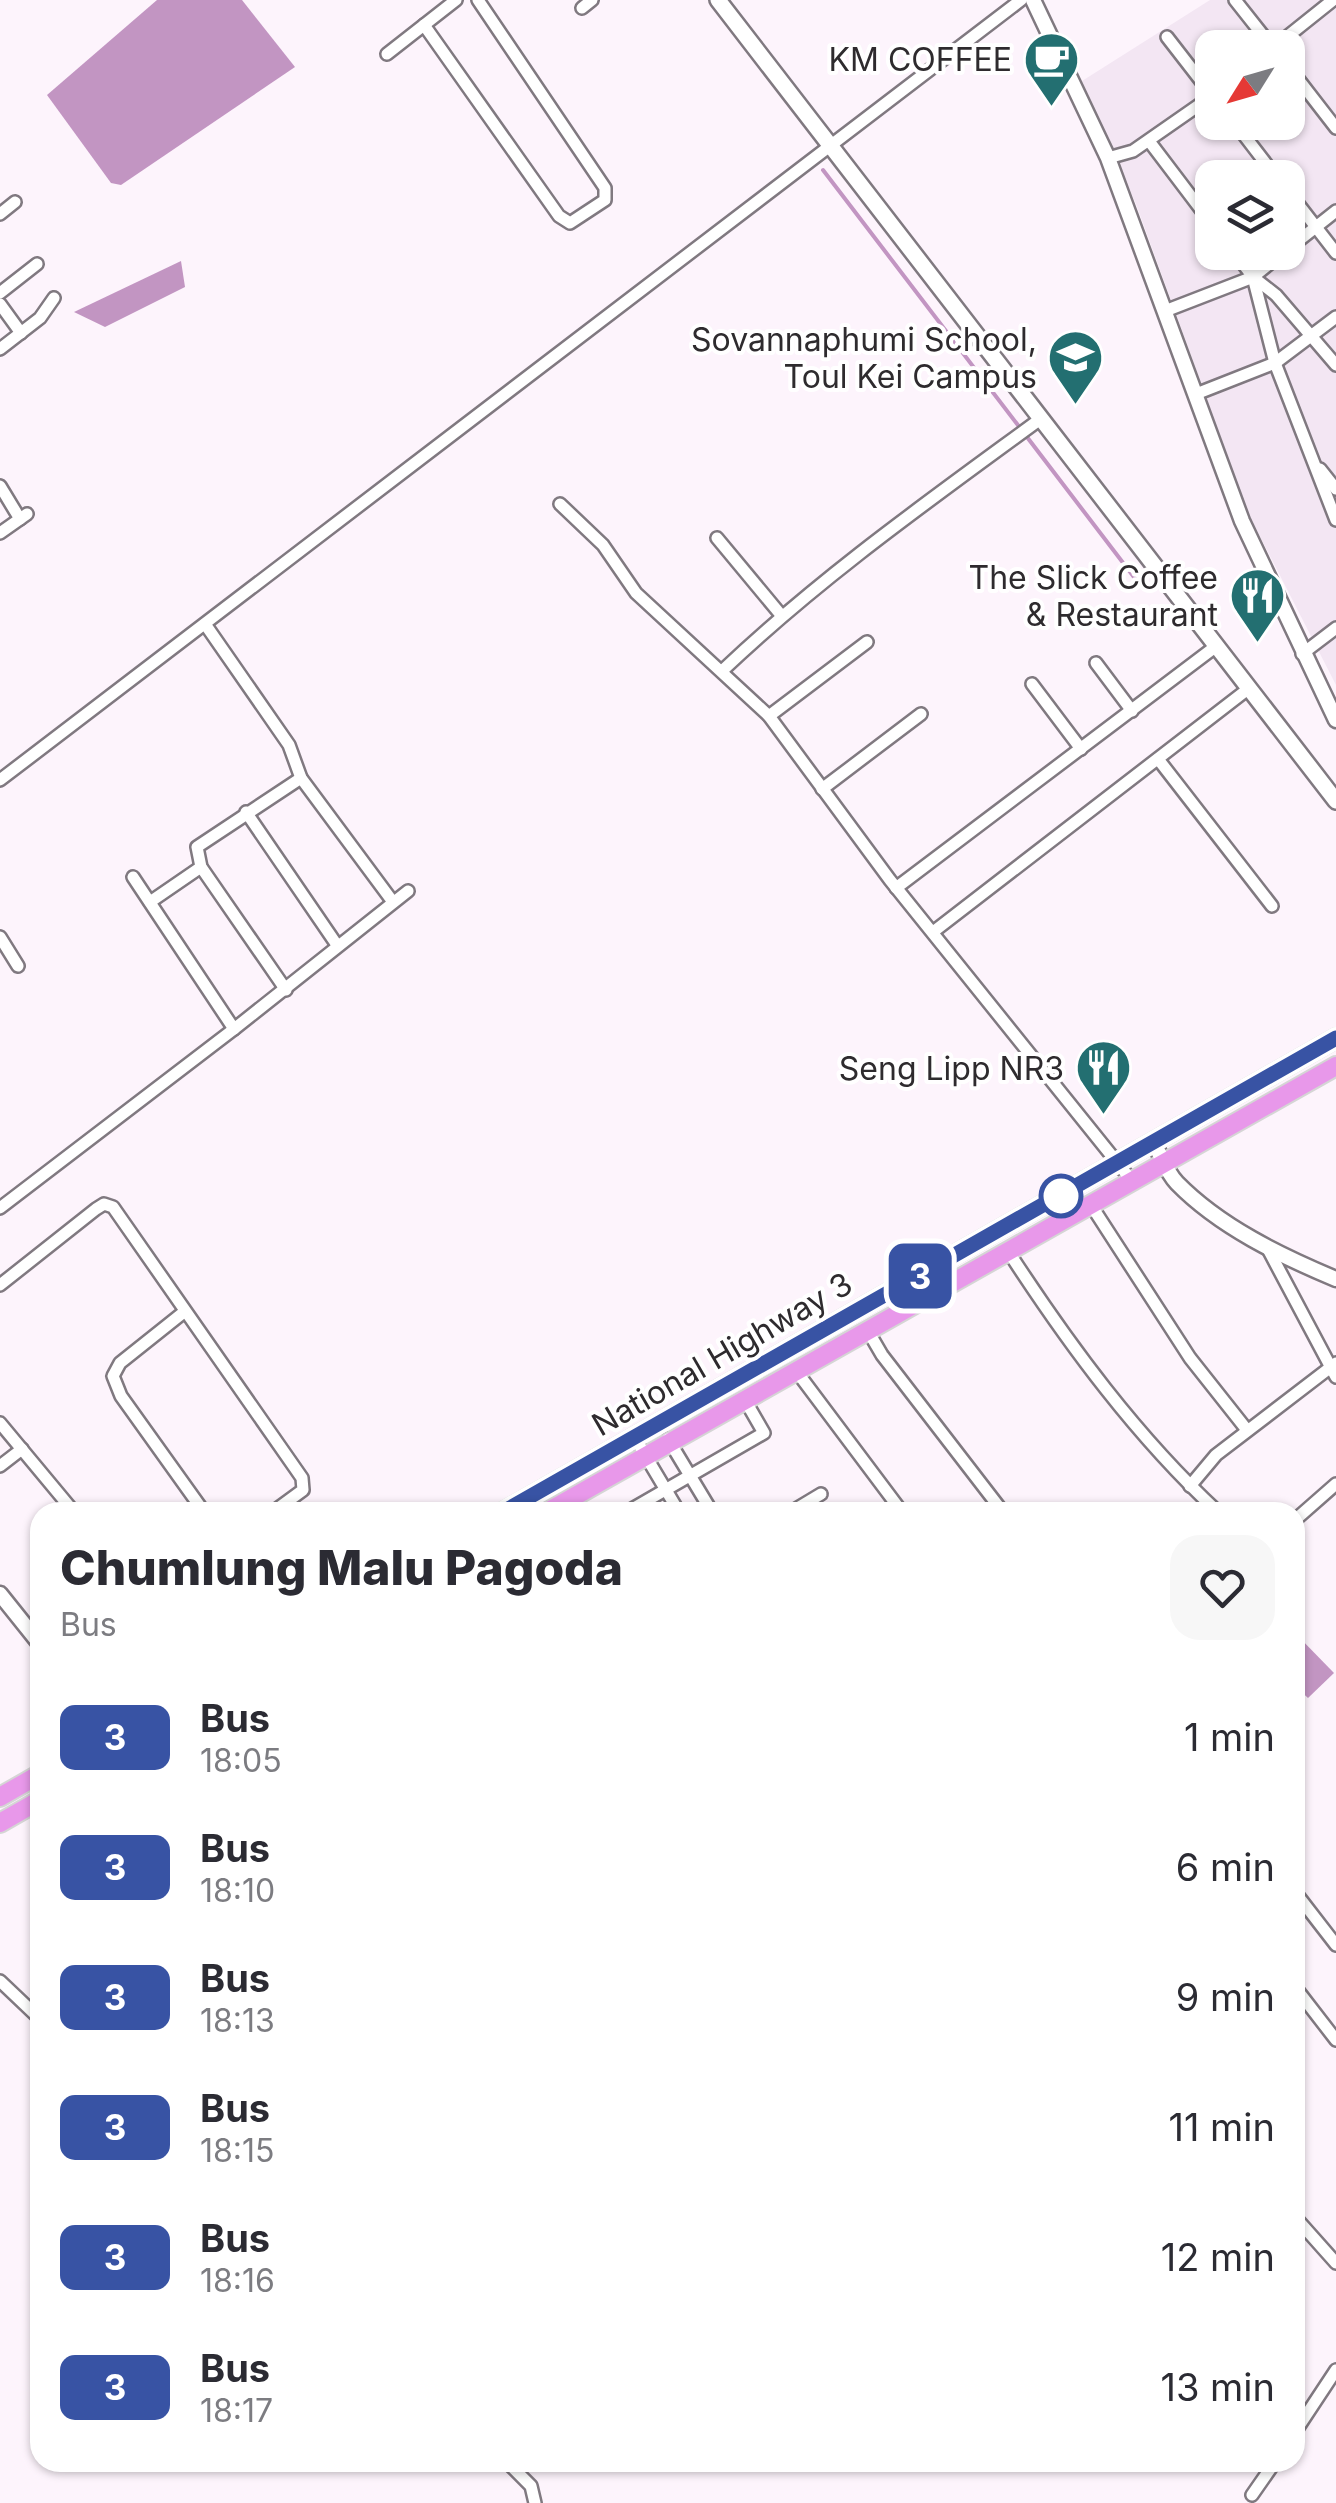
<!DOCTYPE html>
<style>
body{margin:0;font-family:Inter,sans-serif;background:#f7f7f7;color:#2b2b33;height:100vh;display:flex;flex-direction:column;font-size:38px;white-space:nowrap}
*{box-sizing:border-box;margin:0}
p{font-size:32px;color:#7c7c81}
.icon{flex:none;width:55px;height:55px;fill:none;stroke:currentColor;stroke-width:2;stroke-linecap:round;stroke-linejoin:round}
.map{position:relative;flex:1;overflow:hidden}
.details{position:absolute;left:30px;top:1502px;width:1275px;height:970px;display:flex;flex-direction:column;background:#fff;border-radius:30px;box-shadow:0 2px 8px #0004}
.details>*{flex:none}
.badge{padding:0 20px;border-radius:15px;font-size:35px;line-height:65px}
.needle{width:65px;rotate:233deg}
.fabs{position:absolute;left:1195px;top:30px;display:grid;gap:20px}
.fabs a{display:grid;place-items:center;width:110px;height:110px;border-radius:20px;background:#fff;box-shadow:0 2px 8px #0004;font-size:50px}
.map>.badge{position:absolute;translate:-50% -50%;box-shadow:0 0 0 5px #fff}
.round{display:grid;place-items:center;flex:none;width:105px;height:105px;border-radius:30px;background:#f7f7f7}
.overview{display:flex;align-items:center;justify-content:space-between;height:170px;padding:0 30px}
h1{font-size:48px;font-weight:800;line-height:75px}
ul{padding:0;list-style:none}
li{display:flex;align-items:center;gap:30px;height:130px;padding:0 30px}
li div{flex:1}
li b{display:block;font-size:38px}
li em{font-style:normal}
li .badge{min-width:110px;font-weight:700;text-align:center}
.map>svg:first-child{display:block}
.built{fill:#f3e6f3;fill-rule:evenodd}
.water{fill:#c295c2}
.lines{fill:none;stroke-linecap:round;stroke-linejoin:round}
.stream{stroke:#c295c2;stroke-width:4}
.minor-casing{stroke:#807980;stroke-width:16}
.tertiary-casing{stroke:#807980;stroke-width:19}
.secondary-casing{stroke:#807980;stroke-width:20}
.trunk-casing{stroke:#d5d5d5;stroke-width:22}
.minor{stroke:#fff;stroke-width:11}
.tertiary{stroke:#fff;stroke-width:14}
.secondary{stroke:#fff;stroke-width:15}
.trunk{stroke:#e898ea;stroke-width:18}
.line-casing{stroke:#fff;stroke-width:22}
.line{stroke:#3853a4;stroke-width:15}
.stop-dot{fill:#fff;stroke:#3853a4;stroke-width:5}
.labels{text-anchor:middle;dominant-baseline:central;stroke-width:8;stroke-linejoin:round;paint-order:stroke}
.poi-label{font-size:32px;fill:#2e2b2e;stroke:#fff;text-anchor:end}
.street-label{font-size:32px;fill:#2e2b2e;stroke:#fff}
</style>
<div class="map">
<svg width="1336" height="2503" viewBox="0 0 1336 2503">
<rect width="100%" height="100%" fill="#fdf4fc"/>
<path class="built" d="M1210 0H1336V685L1249 515 1136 204 1082 81ZM1212 48H1288V122H1212ZM1212 178H1288V252H1212Z"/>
<g class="water">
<polygon points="157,0 242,0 295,67 121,185 111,183 47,95"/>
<polygon points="181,261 185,287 105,327 74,312"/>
<polygon points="1295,1633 1334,1673 1308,1698 1295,1686"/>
</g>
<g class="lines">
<polyline class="stream" points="823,170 1140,585"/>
<defs>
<g id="minor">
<polyline points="1235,0 1273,48"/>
<polyline points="582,8 592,0"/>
<polyline points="424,25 559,216 570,223 605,200 605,188 478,0"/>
<polyline points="1167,37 1212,95"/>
<polyline points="1273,48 1333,0"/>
<polyline points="387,54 456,0"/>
<polyline points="1288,66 1336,128"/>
<polyline points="1234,122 1277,178"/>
<polyline points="1149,141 1212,224"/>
<polyline points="1108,158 1133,151 1212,96"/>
<polyline points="1288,191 1336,253"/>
<polyline points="0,214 15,202"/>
<polyline points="1288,249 1336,211"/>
<polyline points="1234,252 1253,277 1275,363 1336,520"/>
<polyline points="1253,277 1276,295 1336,365"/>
<polyline points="0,293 37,264"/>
<polyline points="0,304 21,333"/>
<polyline points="1165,311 1253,277 1284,252"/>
<polyline points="0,349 40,318 54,298"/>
<polyline points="1196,394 1275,363 1336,317"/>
<polyline points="1320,469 1336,489"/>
<polyline points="0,486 20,519"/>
<polyline points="560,504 603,545 636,593 769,716 890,880 1132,1181"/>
<polyline points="0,533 27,514"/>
<polyline points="717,538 781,615"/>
<polyline points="205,624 289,745 301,778 393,902"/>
<polyline points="1302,654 1336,628"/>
<polyline points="1096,663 1132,711"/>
<path d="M723 670C821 577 930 500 1039 420"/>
<polyline points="1032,684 1081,749"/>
<polyline points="769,716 867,642"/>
<polyline points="1158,759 1272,906"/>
<polyline points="0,780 1021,0"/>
<polyline points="822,789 921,714"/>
<polyline points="246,812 337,945"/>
<polyline points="133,877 234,1029 408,891"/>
<polyline points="896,888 1215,647"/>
<polyline points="150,902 201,867"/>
<polyline points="933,932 1248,689"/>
<polyline points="0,937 18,966"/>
<polyline points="286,990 201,867 197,847 301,778"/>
<polyline points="1091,1205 1190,1358 1247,1430"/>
<polyline points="0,1208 234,1029"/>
<polyline points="1268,1249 1336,1377"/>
<path d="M1008 1251C1069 1345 1137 1437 1218 1512"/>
<polyline points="0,1285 96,1209 104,1204 113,1207 302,1478 303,1490 273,1512"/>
<polyline points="184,1312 120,1363 113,1376 121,1396 204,1512"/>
<polyline points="868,1331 882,1355 1003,1512"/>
<polyline points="797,1372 902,1512"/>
<polyline points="0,1423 74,1512"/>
<polyline points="635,1438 679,1512"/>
<polyline points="668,1439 712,1512"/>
<polyline points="0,1466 22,1449"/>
<polyline points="1190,1486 1216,1455 1336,1363"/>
<polyline points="627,1512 764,1433 745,1400"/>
<polyline points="791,1512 821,1494"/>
<polyline points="1295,1520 1336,1484"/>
<polyline points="1295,1892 1336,1945"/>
<polyline points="0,1981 40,2019"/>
<polyline points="1295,1987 1336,2040"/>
<polyline points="1295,2217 1336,2263"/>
<polyline points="1295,2432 1336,2370"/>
<polyline points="507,2462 531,2486 535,2503"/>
<polyline points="1252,2495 1275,2462"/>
</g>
<g id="tertiary">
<polyline points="1033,0 1108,158 1242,521 1336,720"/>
<path d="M1154 1143C1161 1156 1167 1173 1177 1183 1220 1227 1281 1256 1336 1279"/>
<polyline points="0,1594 40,1644"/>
</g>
<polyline id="secondary" points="718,0 1336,801"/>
<g id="trunk">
<polyline points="503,1512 1336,1038"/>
<polyline points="547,1512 1336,1066"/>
<polyline points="0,1797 40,1774"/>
<polyline points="0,1823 40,1800"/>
</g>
</defs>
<use href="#minor" class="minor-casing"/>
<use href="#tertiary" class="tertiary-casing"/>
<use href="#secondary" class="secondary-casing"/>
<use href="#trunk" class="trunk-casing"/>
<use href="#minor" class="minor"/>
<use href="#tertiary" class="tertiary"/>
<use href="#secondary" class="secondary"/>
<use href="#trunk" class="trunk"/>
</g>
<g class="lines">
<defs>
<polyline id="line" points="503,1512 1336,1038"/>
</defs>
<use href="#line" class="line-casing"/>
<use href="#line" class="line"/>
</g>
<defs>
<symbol id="cafe-pin" viewBox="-11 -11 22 30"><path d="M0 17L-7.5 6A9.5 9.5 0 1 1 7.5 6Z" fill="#236f71" stroke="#fff"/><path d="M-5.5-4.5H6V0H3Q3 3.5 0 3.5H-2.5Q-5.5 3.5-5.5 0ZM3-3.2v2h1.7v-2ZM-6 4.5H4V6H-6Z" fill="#fff"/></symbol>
<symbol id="university-pin" viewBox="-11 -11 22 30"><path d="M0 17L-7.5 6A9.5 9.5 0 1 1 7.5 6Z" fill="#236f71" stroke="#fff"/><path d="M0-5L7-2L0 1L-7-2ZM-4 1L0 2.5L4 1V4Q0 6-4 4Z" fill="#fff"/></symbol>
<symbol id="restaurant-pin" viewBox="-11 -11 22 30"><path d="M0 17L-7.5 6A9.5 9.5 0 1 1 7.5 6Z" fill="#236f71" stroke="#fff"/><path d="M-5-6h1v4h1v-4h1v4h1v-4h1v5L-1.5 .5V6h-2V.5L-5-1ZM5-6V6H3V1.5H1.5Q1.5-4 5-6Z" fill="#fff"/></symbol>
</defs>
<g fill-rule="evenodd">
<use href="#cafe-pin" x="1020" y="28" width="63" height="86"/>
<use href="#university-pin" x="1044" y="326" width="63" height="86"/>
<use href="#restaurant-pin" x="1226" y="564" width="63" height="86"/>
<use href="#restaurant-pin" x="1072" y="1036" width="63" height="86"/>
</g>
<circle class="stop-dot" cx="1061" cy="1196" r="20"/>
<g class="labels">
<g class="poi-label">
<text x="1012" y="59">KM COFFEE</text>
<text x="1037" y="339">Sovannaphumi School,<tspan x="1037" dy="37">Toul Kei Campus</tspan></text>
<text x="1218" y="577">The Slick Coffee<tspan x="1218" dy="37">&amp; Restaurant</tspan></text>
<text x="1064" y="1068">Seng Lipp NR3</text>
</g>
<g class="street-label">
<text transform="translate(722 1354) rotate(-30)">National Highway 3</text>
</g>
</g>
</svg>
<div class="fabs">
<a><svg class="needle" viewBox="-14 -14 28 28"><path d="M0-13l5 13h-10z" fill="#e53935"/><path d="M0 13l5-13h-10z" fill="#7c7c81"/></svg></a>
<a><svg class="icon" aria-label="layers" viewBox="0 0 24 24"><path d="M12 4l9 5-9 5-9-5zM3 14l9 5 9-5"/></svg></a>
</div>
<b class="badge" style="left:920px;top:1276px;background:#3853a4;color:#fff">3</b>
<section class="details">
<div class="overview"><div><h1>Chumlung Malu Pagoda</h1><p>Bus</p></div><a class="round"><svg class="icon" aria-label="heart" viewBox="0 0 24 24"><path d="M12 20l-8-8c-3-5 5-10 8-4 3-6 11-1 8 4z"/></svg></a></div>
<ul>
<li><span class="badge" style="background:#3853a4;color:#fff">3</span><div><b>Bus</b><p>18:05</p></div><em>1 min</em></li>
<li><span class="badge" style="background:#3853a4;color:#fff">3</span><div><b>Bus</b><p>18:10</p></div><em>6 min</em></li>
<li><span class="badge" style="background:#3853a4;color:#fff">3</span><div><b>Bus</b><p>18:13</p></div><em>9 min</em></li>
<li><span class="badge" style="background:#3853a4;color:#fff">3</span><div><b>Bus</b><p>18:15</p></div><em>11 min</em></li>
<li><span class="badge" style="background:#3853a4;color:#fff">3</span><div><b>Bus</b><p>18:16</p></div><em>12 min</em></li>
<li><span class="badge" style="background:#3853a4;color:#fff">3</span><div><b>Bus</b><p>18:17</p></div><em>13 min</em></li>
</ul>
</section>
</div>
